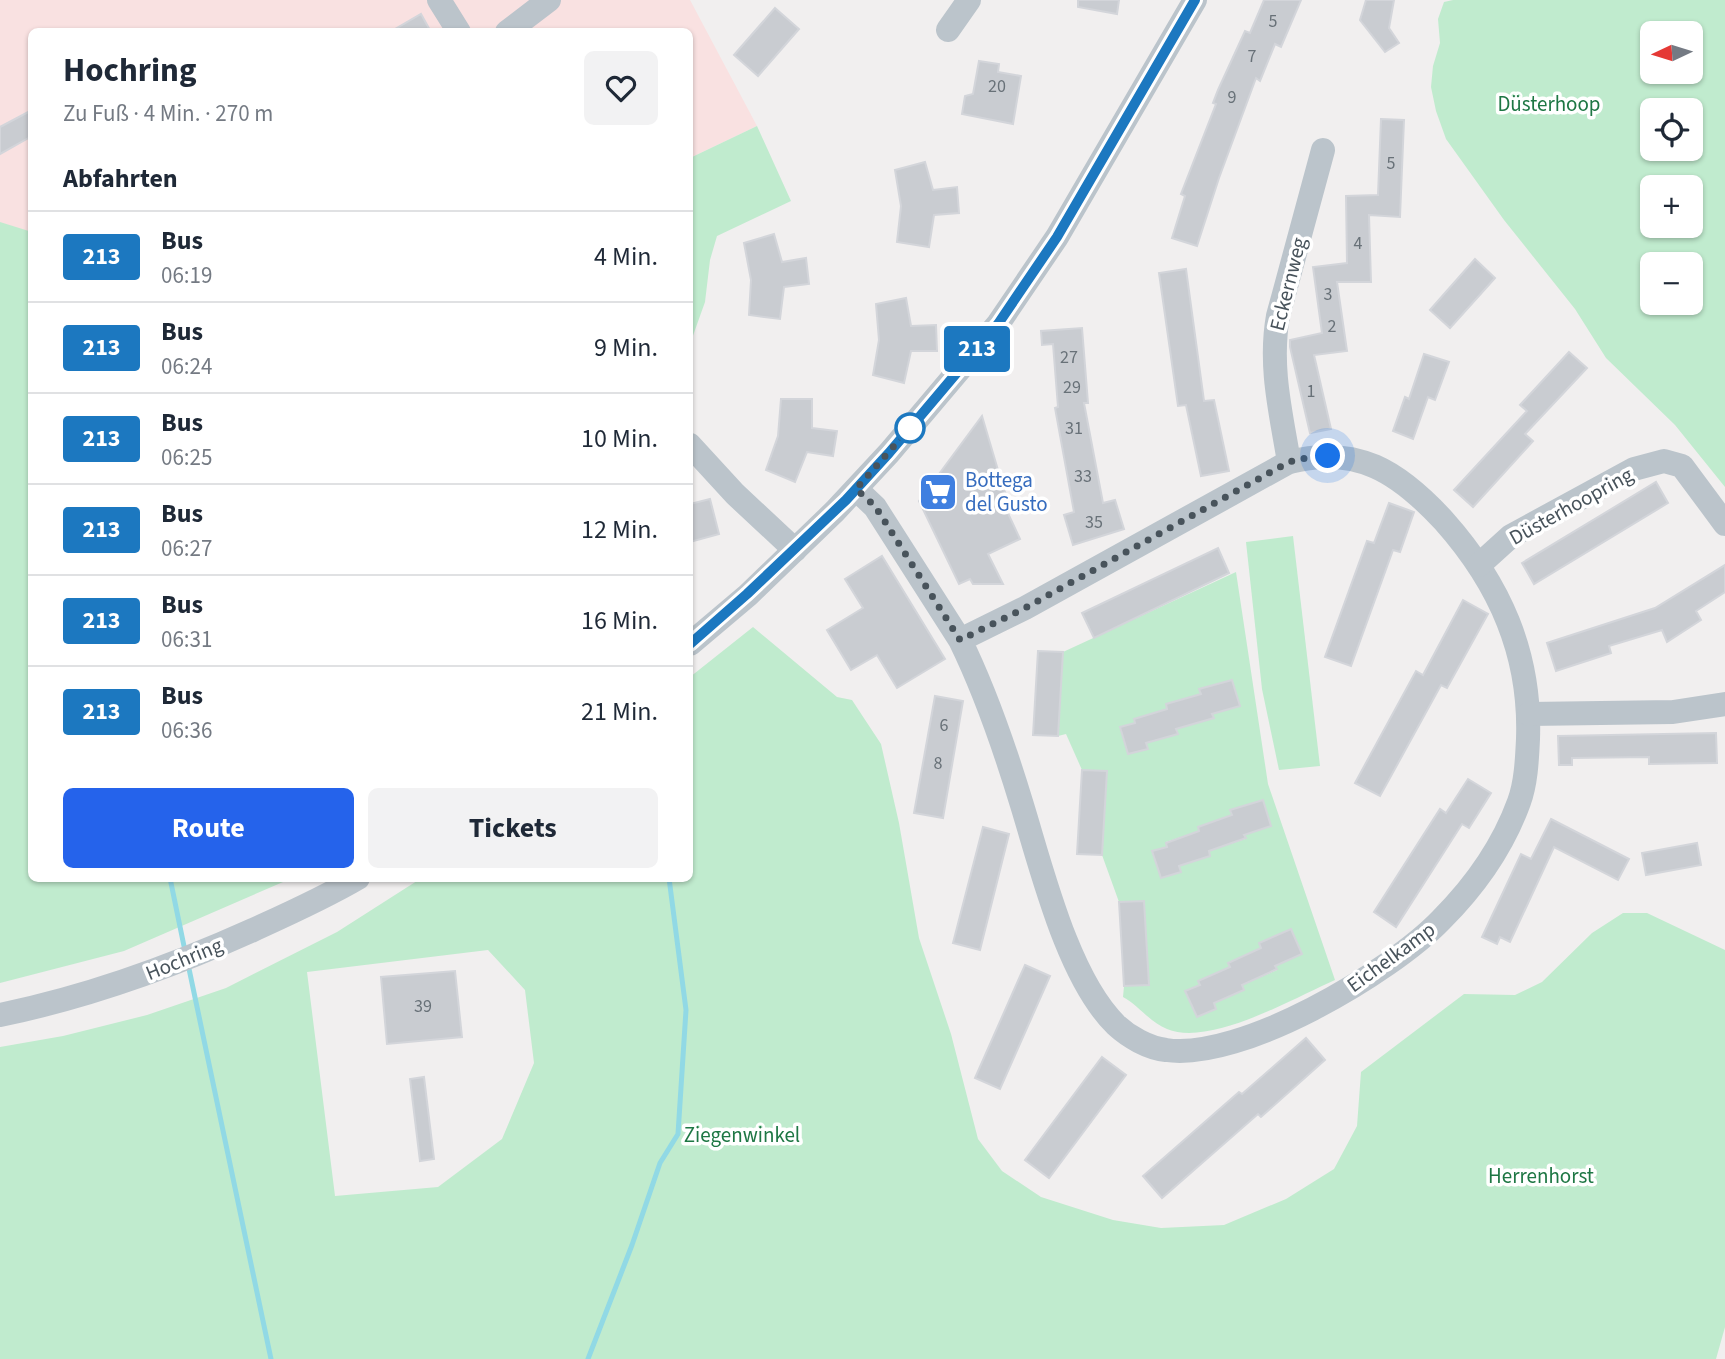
<!DOCTYPE html>
<html lang="de">
<meta charset="utf-8">
<style>
body{margin:0;font-family:"Source Sans 3",sans-serif;background:#f2f2f3;color:#1f2937;height:100vh;display:flex;flex-direction:column;font-size:26px;white-space:nowrap}
*{box-sizing:border-box;margin:0}
p{font-size:23px;color:#747a83}
.icon{flex:none;width:38px;height:38px;fill:none;stroke:currentColor;stroke-width:2;stroke-linecap:round;stroke-linejoin:round}
.map{position:relative;flex:1;overflow:hidden}
.details{position:absolute;left:28px;top:28px;width:665px;height:854px;display:flex;flex-direction:column;background:#fff;border-radius:10px;box-shadow:0 2px 5px #0004}
.details>*{flex:none}
.badge{padding:0 14px;border-radius:5px;font-size:24px;line-height:46px}
.needle{width:46px;rotate:266deg}
.controls{position:absolute;left:1640px;top:21px;display:grid;gap:14px}
.controls a{display:grid;place-items:center;width:63px;height:63px;border-radius:10px;background:#fff;box-shadow:0 2px 5px #0004;font-size:35px}
.you{position:absolute;width:35px;height:35px;margin:-18px;border:5px solid #fff;border-radius:50%;background:#1a73e8;box-shadow:0 0 0 10px #1a73e833}
.map>.badge{position:absolute;translate:-50% -50%;box-shadow:0 0 0 4px #fff}
h2{padding:0 35px;font-size:26px;line-height:63px}
.round{display:grid;place-items:center;flex:none;width:74px;height:74px;border-radius:10px;background:#f2f2f3}
.head{display:flex;align-items:center;justify-content:space-between;height:119px;padding:0 35px}
h1{font-size:33px;font-weight:700;line-height:52px}
.button{display:flex;gap:14px;margin-top:auto;padding:14px 35px}
.button a{flex:1;height:80px;border-radius:10px;background:#2563eb;color:#fff;font-size:28px;font-weight:700;line-height:80px;text-align:center}
.button a+a{background:#f2f2f3;color:#1f2937}
ul{padding:0;list-style:none}
li{display:flex;align-items:center;gap:21px;height:91px;padding:0 35px;border-top:2px solid #e0e1e3}
li div{flex:1}
li b{display:block;font-size:26px}
li em{font-style:normal}
li .badge{min-width:77px;font-weight:700;text-align:center}
.map>svg:first-child{display:block}
.medical{fill:#f9e1e1}
.green{fill:#c0ebce;fill-rule:evenodd}
.lines{fill:none;stroke-linecap:round;stroke-linejoin:round}
.stream{stroke:#91d9e5;stroke-width:5}
.building{fill:#c9ccd1;stroke:#d3d5da;stroke-width:2}
.minor{stroke:#bbc4cb;stroke-width:24}
.line-casing{stroke:#fff;stroke-width:16}
.line{stroke:#1c78c0;stroke-width:10}
.walk{stroke:#48535b;stroke-width:7;stroke-dasharray:0 12.6}
.stop-dot{fill:#fff;stroke:#1c78c0;stroke-width:3.5}
.labels{text-anchor:middle;dominant-baseline:central;stroke-width:7;stroke-linejoin:round;paint-order:stroke}
.number-label{font-size:18px;fill:#687178}
.park-label{font-size:21px;fill:#1e7744;stroke:#fff}
.street-label{font-size:21px;fill:#48535b;stroke:#fff}
.shop-label{font-size:21px;fill:#366cbe;stroke:#fff;text-anchor:start}
</style>
<div class="map">
<svg width="1725" height="1359" viewBox="0 0 1725 1359">
<rect width="100%" height="100%" fill="#f1efef"/>
<polygon class="medical" points="0,0 690,0 757,126 690,158 690,32 32,32 31,272 0,237"/>
<g class="green">
<path d="M1453 0H1725V487L1675 425 1606 358 1575 309 1504 220 1446 139 1436 111 1431 87 1433 66 1440 43 1438 19 1444 2ZM1690 33V72H1652V33ZM1690 110V149H1652V110ZM1652 187H1690V226H1652ZM1690 264V303H1652V264Z"/>
<polygon points="757,126 791,201 717,236 710,260 705,302 690,344 690,158"/>
<polygon points="0,222 32,232 32,878 290,879 124,951 0,983"/>
<polygon points="1293,536 1320,766 1279,770 1262,689 1246,542"/>
<path d="M1236 572 1268 784 1335 980C1294 998 1210 1047 1167 1029 1151 1023 1138 1005 1123 997L1124 986 1148 985 1144 901 1119 902 1102 855 1107 771 1082 770 1066 734 1058 736 1063 652ZM1232 680 1240 705 1212 714 1213 717 1176 729 1177 734 1146 743 1147 749 1128 754 1120 728 1135 723 1134 719 1167 709 1166 704 1201 694 1200 689ZM1263 800 1271 826 1244 835 1245 839 1209 851 1210 856 1179 866 1181 872 1161 878 1152 852 1167 847 1166 842 1199 831 1198 827 1232 815 1231 810ZM1261 948 1277 970 1242 985 1243 990 1214 1003 1216 1009 1197 1017 1186 992 1200 985 1198 981 1230 967 1229 962Z"/>
<path d="M753 627 837 697 852 700 881 744 899 823 919 938 951 1034 978 1139 1002 1171 1041 1197 1113 1220 1161 1228 1224 1225 1286 1199 1334 1169 1357 1126 1361 1072 1464 994 1515 995 1542 982 1592 933 1623 913H1647L1725 950V1327L1716 1359H0V1047L63 1036 147 1015 226 988 337 932 420 879 690 878V677ZM488 950 525 990 534 1063 502 1139 438 1187 335 1196 307 972Z"/>
</g>
<g class="lines">
<g class="stream">
<polyline points="170,878 185,951"/>
<polyline points="188,964 271,1359"/>
<polyline points="588,1359 632,1245 660,1163 678,1134 686,1010 669,878"/>
</g>
</g>
<g class="building">
<polygon points="1078,0 1119,0 1117,14 1078,7"/>
<polygon points="1264,0 1301,0 1281,47 1275,44 1260,81 1256,78 1219,178 1197,246 1172,238 1185,196 1181,194 1216,104 1213,103 1218,90 1245,31 1250,33"/>
<polygon points="1366,0 1394,0 1389,28 1399,43 1385,52 1360,20"/>
<polygon points="775,8 799,29 758,76 734,55"/>
<polygon points="421,14 431,32 390,32"/>
<polygon points="979,61 999,64 998,72 1021,76 1013,124 962,114 965,96 973,94"/>
<polygon points="32,110 32,136 0,154 0,127"/>
<polygon points="1381,119 1404,120 1400,217 1369,215 1371,282 1337,282 1347,351 1314,355 1331,429 1310,433 1290,347 1290,340 1322,333 1313,267 1347,263 1346,196 1378,195"/>
<polygon points="925,162 933,190 957,187 959,213 934,215 929,247 897,242 901,206 895,170"/>
<polygon points="774,234 782,262 806,258 809,284 784,287 780,319 749,315 751,280 744,243"/>
<polygon points="1475,259 1495,278 1450,328 1430,310"/>
<polygon points="1186,269 1204,401 1214,400 1229,471 1201,476 1186,405 1178,406 1159,273"/>
<polygon points="906,298 911,326 936,325 937,351 911,351 904,383 873,375 879,340 876,304"/>
<polygon points="1082,328 1088,403 1084,403 1103,503 1115,500 1124,529 1073,545 1064,515 1074,512 1055,408 1058,407 1053,344 1042,345 1041,331"/>
<polygon points="1569,352 1587,368 1525,434 1533,441 1473,507 1454,490 1527,411 1520,405"/>
<polygon points="1424,354 1449,362 1435,400 1428,397 1413,439 1393,431 1405,397 1409,399"/>
<polygon points="781,399 812,399 812,428 837,431 833,456 807,452 795,482 766,470 778,436"/>
<polygon points="982,416 998,470 995,472 1012,506 1006,509 1020,539 988,554 1003,584 973,584 970,579 959,584 919,501"/>
<polygon points="1656,482 1668,503 1534,584 1522,563"/>
<polygon points="710,499 719,534 690,542 690,504"/>
<polygon points="1389,503 1414,512 1400,552 1393,550 1351,666 1325,657 1367,541 1374,543"/>
<polygon points="1218,548 1229,573 1094,638 1082,613"/>
<polygon points="882,556 945,659 897,688 877,655 851,670 827,630 863,608 845,579"/>
<polygon points="1725,565 1725,592 1696,611 1701,620 1667,642 1662,630 1609,646 1611,653 1556,671 1547,643 1655,608"/>
<polygon points="1463,600 1488,614 1447,688 1441,685 1380,796 1355,783 1416,671 1423,675"/>
<polygon points="1038,651 1063,652 1058,736 1033,735"/>
<polygon points="1232,680 1240,706 1212,714 1214,718 1176,729 1178,734 1146,743 1148,749 1128,754 1120,727 1135,723 1134,719 1167,709 1166,704 1201,694 1199,689"/>
<polygon points="935,696 963,701 943,818 914,813"/>
<polygon points="1716,733 1717,763 1649,764 1649,757 1572,758 1572,765 1559,765 1558,736"/>
<polygon points="1082,770 1107,771 1102,855 1077,854"/>
<polygon points="1468,779 1491,793 1469,828 1462,824 1396,927 1374,912 1440,809 1446,813"/>
<polygon points="1263,800 1271,826 1244,835 1246,838 1209,851 1210,856 1179,866 1181,872 1161,878 1152,851 1167,847 1166,843 1199,831 1198,827 1232,815 1230,810"/>
<polygon points="1551,819 1629,859 1618,880 1554,847 1510,942 1500,937 1497,944 1482,937 1521,854 1531,859"/>
<polygon points="983,827 1009,834 980,950 953,943"/>
<polygon points="1697,843 1701,865 1646,875 1642,853"/>
<polygon points="1144,901 1149,985 1124,986 1119,902"/>
<polygon points="1291,929 1302,954 1275,966 1277,969 1242,985 1244,990 1214,1003 1216,1009 1197,1017 1185,991 1200,985 1198,981 1230,967 1228,963 1261,948 1259,943"/>
<polygon points="1025,965 1050,976 1000,1089 975,1078"/>
<polygon points="455,971 462,1037 387,1044 381,977"/>
<polygon points="1306,1038 1325,1060 1261,1117 1258,1114 1162,1198 1143,1176 1239,1092 1242,1094"/>
<polygon points="1102,1057 1126,1075 1049,1178 1025,1160"/>
<polygon points="424,1077 434,1159 420,1161 410,1079"/>
</g>
<g class="lines">
<g class="minor">
<polyline points="439,0 459,32"/>
<polyline points="948,30 969,0"/>
<polyline points="507,32 549,0"/>
<polyline points="690,445 735,494 795,550"/>
<path d="M1289 462C1281 413 1269 366 1278 316L1323 150"/>
<path d="M856 489 875 507 960 640 1025 608 1289 462C1357 445 1398 471 1444 521 1500 584 1531 654 1528 739 1527 760 1526 783 1519 802 1503 846 1474 887 1441 920 1390 973 1241 1061 1166 1050 1148 1048 1129 1037 1116 1025 1068 978 1042 870 1022 805 1005 749 986 693 960 640"/>
<polyline points="1479,565 1511,536 1634,469 1664,461 1682,466 1725,524"/>
<polyline points="690,644 748,595 835,511 889,453 998,324 1057,237 1195,0"/>
<polyline points="1529,714 1673,712 1725,704"/>
<path d="M0 1015C88 997 171 967 253 930 288 914 324 898 358 878"/>
</g>
</g>
<g class="lines">
<defs>
<polyline id="line" points="690,644 747,594 846,500 889,453 998,324 1057,237 1195,0"/>
</defs>
<use href="#line" class="line-casing"/>
<use href="#line" class="line"/>
<polyline class="walk" points="910,428 856,489 875,506 960,640 1025,608 1289,462 1314,456 1328,456"/>
</g>
<defs>
<symbol id="supermarket-square" viewBox="-11 -11 22 22"><rect x="-9" y="-9" width="18" height="18" rx="4" fill="#3f7fe0" stroke="#fff"/><path d="M-6-5.5h2.5l.6 2H6L4.5 2H-2.5L-4.4-4H-6ZM-1.5 3.2a1.3 1.3 0 1 0 .1 0ZM3 3.2a1.3 1.3 0 1 0 .1 0Z" fill="#fff"/></symbol>
</defs>
<g fill-rule="evenodd">
<use href="#supermarket-square" x="916" y="470" width="44" height="44"/>
</g>
<circle class="stop-dot" cx="910" cy="428" r="14"/>
<g class="labels">
<g class="number-label">
<text x="1273" y="21">5</text>
<text x="1252" y="56">7</text>
<text x="997" y="86">20</text>
<text x="1232" y="97">9</text>
<text x="1391" y="163">5</text>
<text x="1358" y="243">4</text>
<text x="1328" y="294">3</text>
<text x="1332" y="326">2</text>
<text x="1069" y="357">27</text>
<text x="1072" y="387">29</text>
<text x="1311" y="391">1</text>
<text x="1074" y="428">31</text>
<text x="1083" y="476">33</text>
<text x="1094" y="522">35</text>
<text x="944" y="725">6</text>
<text x="938" y="763">8</text>
<text x="423" y="1006">39</text>
</g>
<g class="park-label">
<text x="1549" y="104">Düsterhoop</text>
<text x="742" y="1135">Ziegenwinkel</text>
<text x="1541" y="1176">Herrenhorst</text>
</g>
<g class="street-label">
<text transform="translate(1288 284) rotate(-76)">Eckernweg</text>
<text transform="translate(1571 506) rotate(-29)">Düsterhoopring</text>
<text transform="translate(1391 957) rotate(-36)">Eichelkamp</text>
<text transform="translate(184 959) rotate(-22)">Hochring</text>
</g>
<g class="shop-label">
<text x="965" y="480">Bottega<tspan x="965" dy="24">del Gusto</tspan></text>
</g>
</g>
</svg>
<div class="controls">
<a><svg class="needle" viewBox="-14 -14 28 28"><path d="M0-13l5 13h-10z" fill="#e53935"/><path d="M0 13l5-13h-10z" fill="#747a83"/></svg></a>
<a><svg class="icon" aria-label="locate" viewBox="0 0 24 24"><circle cx="12" cy="12" r="6"/><path d="M12 2v4M12 18v4M2 12h4M18 12h4"/></svg></a>
<a>+</a>
<a>−</a>
</div>
<div class="you" style="left:1328px;top:456px"></div>
<b class="badge" style="left:977px;top:349px;background:#1c78c0;color:#fff">213</b>
<section class="details">
<div class="head"><div><h1>Hochring</h1><p>Zu Fuß · 4 Min. · 270 m</p></div><a class="round"><svg class="icon" aria-label="heart" viewBox="0 0 24 24"><path d="M12 20l-8-8c-3-5 5-10 8-4 3-6 11-1 8 4z"/></svg></a></div>
<h2>Abfahrten</h2>
<ul>
<li><span class="badge" style="background:#1c78c0;color:#fff">213</span><div><b>Bus</b><p>06:19</p></div><em>4 Min.</em></li>
<li><span class="badge" style="background:#1c78c0;color:#fff">213</span><div><b>Bus</b><p>06:24</p></div><em>9 Min.</em></li>
<li><span class="badge" style="background:#1c78c0;color:#fff">213</span><div><b>Bus</b><p>06:25</p></div><em>10 Min.</em></li>
<li><span class="badge" style="background:#1c78c0;color:#fff">213</span><div><b>Bus</b><p>06:27</p></div><em>12 Min.</em></li>
<li><span class="badge" style="background:#1c78c0;color:#fff">213</span><div><b>Bus</b><p>06:31</p></div><em>16 Min.</em></li>
<li><span class="badge" style="background:#1c78c0;color:#fff">213</span><div><b>Bus</b><p>06:36</p></div><em>21 Min.</em></li>
</ul>
<div class="button"><a>Route</a><a>Tickets</a></div>
</section>
</div>
